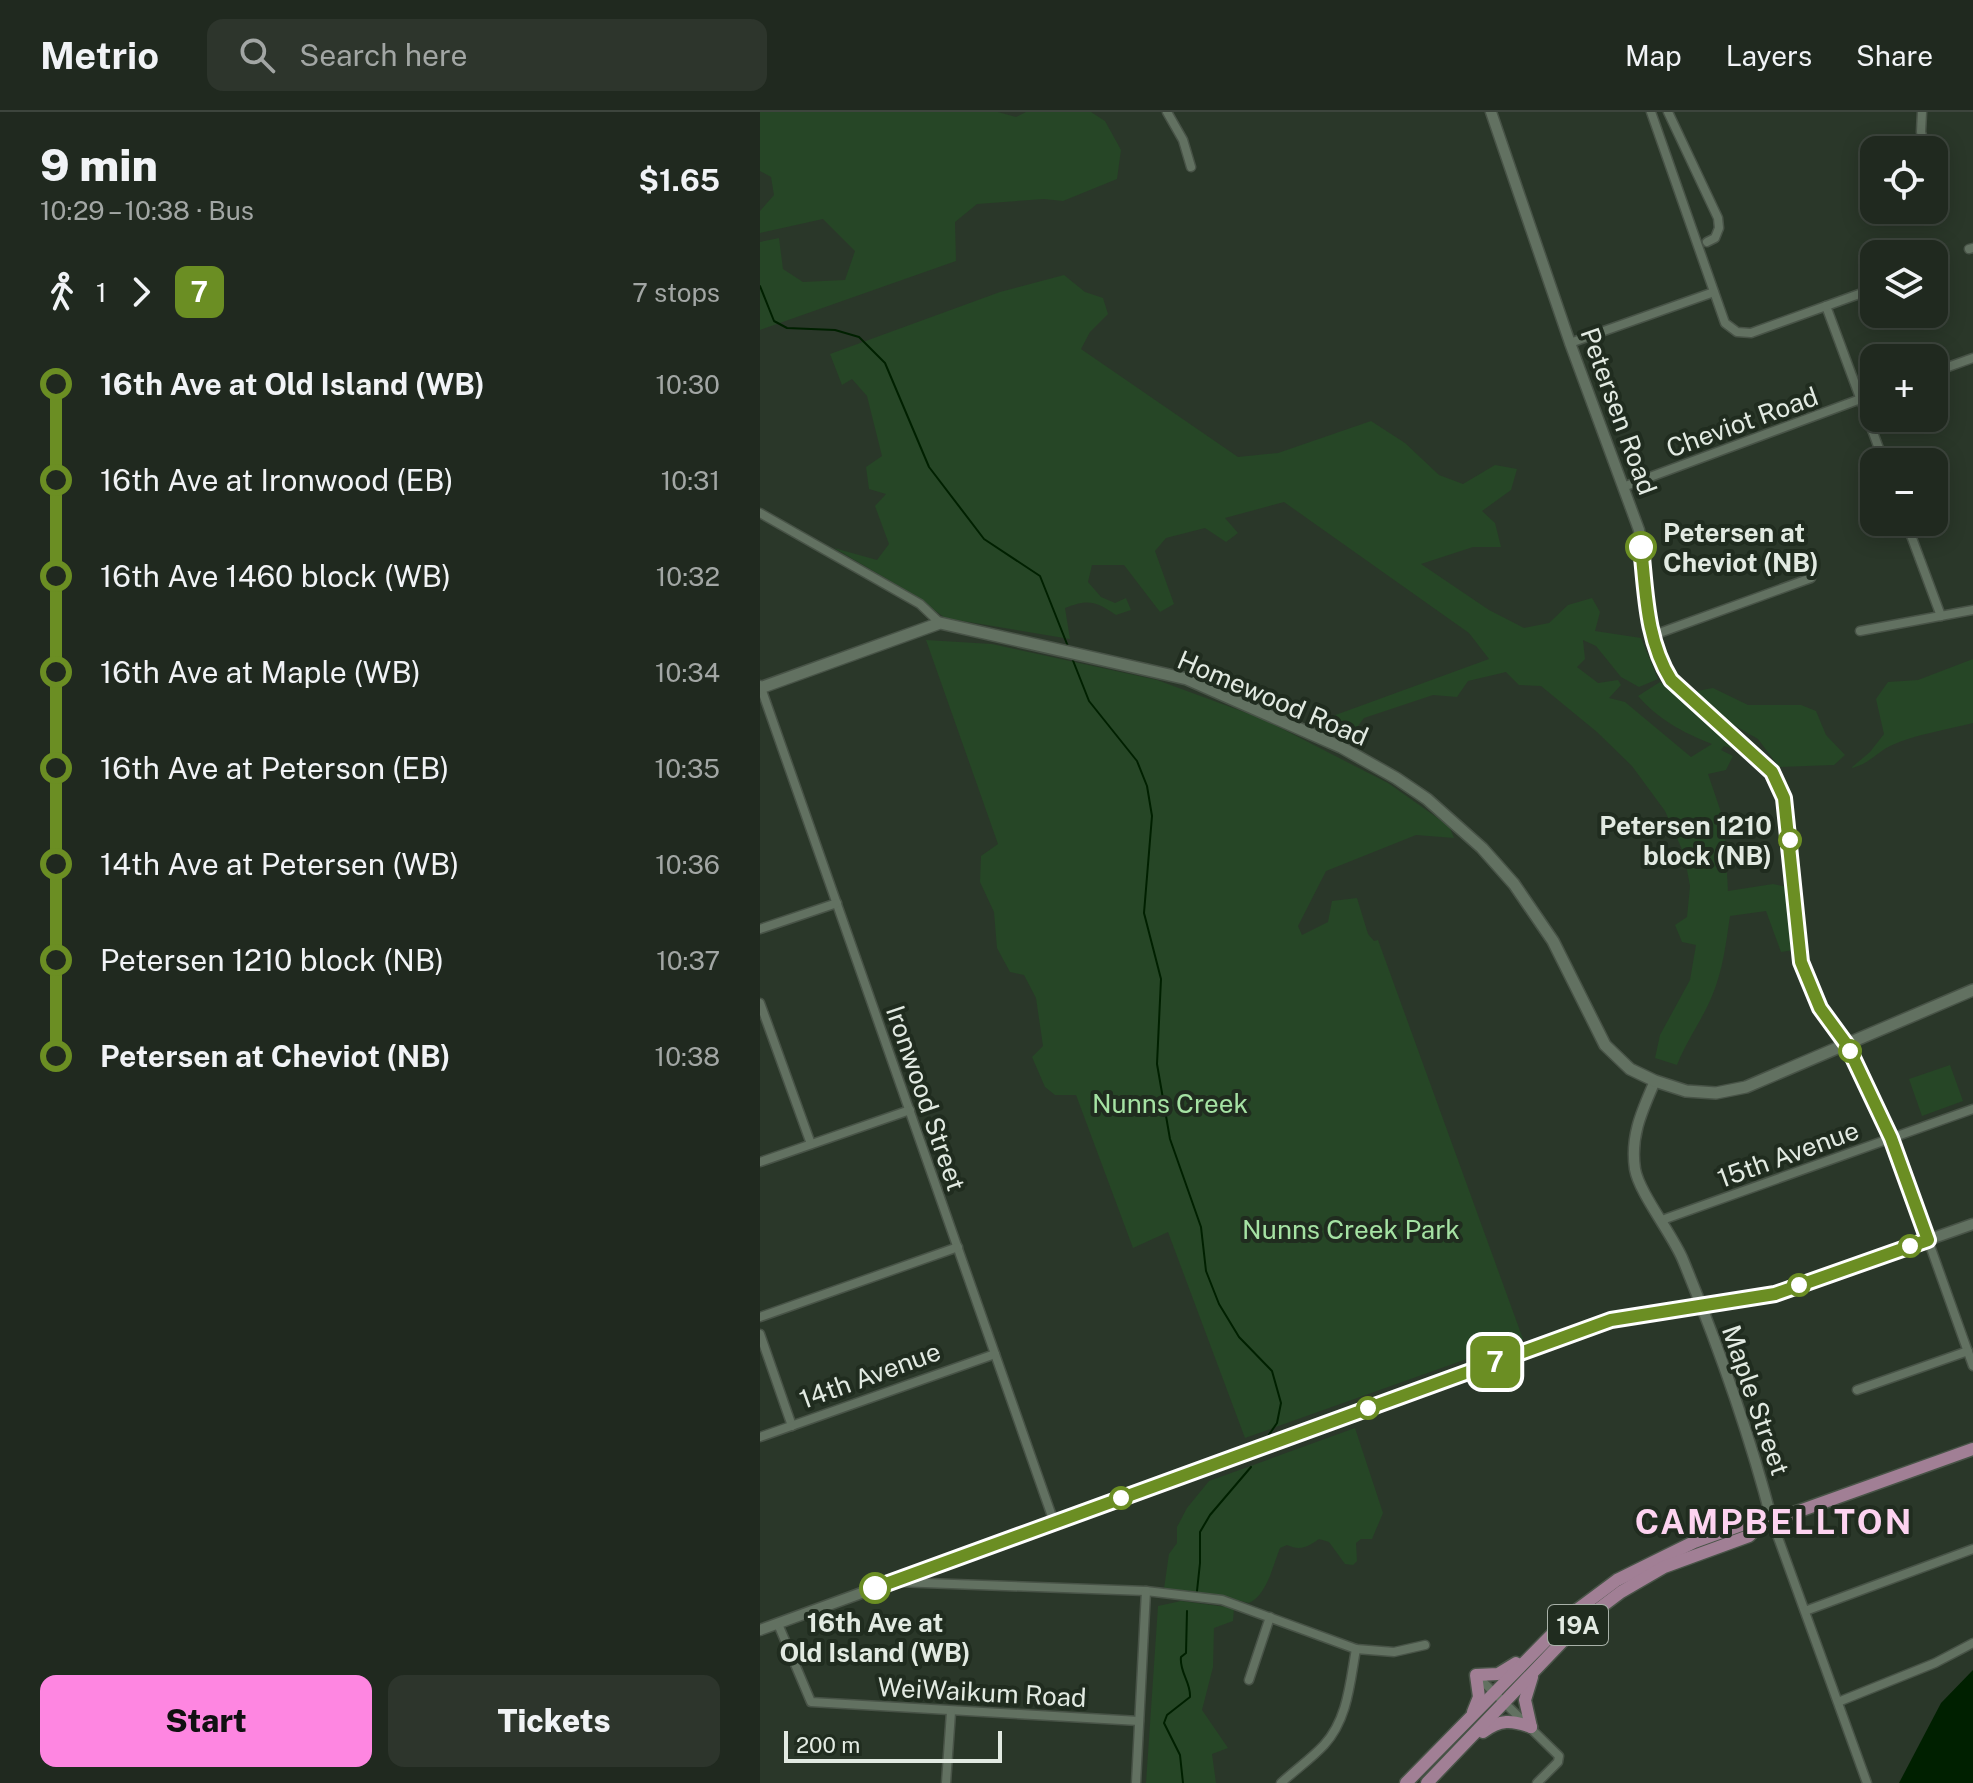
<!DOCTYPE html>
<meta charset="utf-8">
<style>
body{margin:0;font-family:"Public Sans",sans-serif;background:#2d352c;color:#f1f3f6;height:100vh;display:flex;flex-direction:column;font-size:30px;white-space:nowrap}
*{box-sizing:border-box;margin:0}
p{font-size:26px;color:#a2a6a4}
.icon{flex:none;width:44px;height:44px;fill:none;stroke:currentColor;stroke-width:2;stroke-linecap:round;stroke-linejoin:round}
.map{position:relative;flex:1;overflow:hidden}
.panel{display:flex;flex-direction:column;background:#20291f;width:760px}
.panel>*{flex:none}
.badge{padding:0 16px;border-radius:12px;font-size:28px;line-height:52px}
.fabs{position:absolute;left:1100px;top:24px;display:grid;gap:16px}
.fabs a{display:grid;place-items:center;width:88px;height:88px;border-radius:16px;background:#20291f;box-shadow:0 4px 20px #0003,0 0 0 2px #3d453d;font-size:40px}
.scale{position:absolute;left:24px;bottom:20px;width:218px;box-sizing:border-box;padding-left:8px;border:4px solid #e2eae2;border-top:0;font-size:22px;line-height:28px;white-space:nowrap;color:#e2eae2;-webkit-text-stroke:6px #202c1f;paint-order:stroke}
.map>.badge{position:absolute;translate:-50% -50%;box-shadow:0 0 0 4px #fff}
.legs{display:flex;align-items:center;gap:12px;height:88px;padding:0 40px;font-size:26px}
.legs p{margin-inline-start:auto}
.overview{display:flex;align-items:center;justify-content:space-between;height:136px;padding:0 40px}
h1{font-size:44px;font-weight:800;line-height:60px}
.cta{display:flex;gap:16px;margin-top:auto;padding:16px 40px}
.cta a{flex:1;height:92px;border-radius:16px;background:#fe86e1;color:#111;font-size:32px;font-weight:800;line-height:92px;text-align:center}
.cta a+a{background:#2d352c;color:#f1f3f6}
ul{padding:0 40px;list-style:none}
li{display:flex;align-items:center;gap:28px;height:96px;font-size:30px}
li i{display:grid;place-items:center;width:12px;height:100%;margin:0 10px;background:currentColor}
li i::after{content:'';width:20px;height:20px;margin:-10px;border:6px solid;border-radius:50%;background:#20291f}
li p{margin-inline-start:auto}
li:first-child i{background:linear-gradient(#0000 50%,currentColor 0)}
li:last-child i{background:linear-gradient(currentColor 50%,#0000 0)}
header{display:flex;align-items:center;gap:48px;box-sizing:border-box;height:112px;padding:0 40px;background:#20291f;border-bottom:2px solid #3d453d}
header strong{font-size:38px}
nav{display:flex;gap:44px;margin-inline-start:auto;font-size:28px}
.search{width:560px;height:72px;background:#2d352c;display:flex;align-items:center;gap:20px;box-sizing:border-box;padding:0 28px;border-radius:16px;color:#a2a6a4;font-size:30px}
main{display:flex;flex:1;min-height:0}
.map>svg:first-child{display:block}
.green{fill:#264626}
.water{fill:#002000}
.lines{fill:none;stroke-linecap:round;stroke-linejoin:round}
.stream{stroke:#002000;stroke-width:2}
.minor-casing{stroke:#485347;stroke-width:11}
.tertiary-casing{stroke:#485347;stroke-width:13}
.secondary-casing{stroke:#485347;stroke-width:14}
.primary-casing{stroke:#485347;stroke-width:15}
.minor{stroke:#627161;stroke-width:8}
.tertiary{stroke:#627161;stroke-width:10}
.secondary{stroke:#627161;stroke-width:11}
.primary{stroke:#a17f95;stroke-width:12}
.line-1-casing{stroke:#fff;stroke-width:18}
.line-1{stroke:#6b8e23;stroke-width:12}
.stop-1-dot{fill:#fff;stroke:#6b8e23;stroke-width:4}
.labels{text-anchor:middle;dominant-baseline:central;stroke-width:8;stroke-linejoin:round;paint-order:stroke}
.shield{fill:#202c1f;stroke:#a8b1a8;stroke-width:2}
.shield-label{font-size:24px;font-weight:bold;fill:#e2eae2}
.street-label{font-size:26px;fill:#e2eae2;stroke:#202c1f}
.stop-label{font-size:26px;font-weight:bold;fill:#e2eae2;stroke:#202c1f;text-anchor:start}
.park-label{font-size:26px;fill:#a5e2a3;stroke:#202c1f}
.district-label{font-size:34px;font-weight:bold;letter-spacing:2px;fill:#fdd3f0;stroke:#202c1f}
</style>
<header>
<strong>Metrio</strong>
<div class="search"><svg class="icon" aria-label="search" viewBox="0 0 24 24"><circle cx="10" cy="10" r="6"/><path d="M15 15l6 6"/></svg>Search here</div>
<nav><a>Map</a><a>Layers</a><a>Share</a></nav>
</header>
<main>
<section class="panel">
<div class="overview"><div><h1>9 min</h1><p>10:29 – 10:38 · Bus</p></div><b>$1.65</b></div>
<div class="legs"><svg class="icon" aria-label="walk" viewBox="0 0 24 24"><circle cx="13" cy="4" r="2"/><path d="M13 8l-2 6 4 7M11 14l-3 7M7 12l3-4h3l4 4"/></svg>1<svg class="icon" aria-label="forward" viewBox="0 0 24 24"><path d="M9 5l7 7-7 7"/></svg><b class="badge" style="background:#6b8e23;color:#fff">7</b><p>7 stops</p></div>
<ul>
<li><i style="color:#6b8e23"></i><b>16th Ave at Old Island (WB)</b><p>10:30</p></li>
<li><i style="color:#6b8e23"></i><span>16th Ave at Ironwood (EB)</span><p>10:31</p></li>
<li><i style="color:#6b8e23"></i><span>16th Ave 1460 block (WB)</span><p>10:32</p></li>
<li><i style="color:#6b8e23"></i><span>16th Ave at Maple (WB)</span><p>10:34</p></li>
<li><i style="color:#6b8e23"></i><span>16th Ave at Peterson (EB)</span><p>10:35</p></li>
<li><i style="color:#6b8e23"></i><span>14th Ave at Petersen (WB)</span><p>10:36</p></li>
<li><i style="color:#6b8e23"></i><span>Petersen 1210 block (NB)</span><p>10:37</p></li>
<li><i style="color:#6b8e23"></i><b>Petersen at Cheviot (NB)</b><p>10:38</p></li>
</ul>
<div class="cta"><a>Start</a><a>Tickets</a></div>
</section>
<div class="map">
<svg width="1213" height="1671" viewBox="0 0 1213 1671">
<rect width="100%" height="100%" fill="#2a3729"/>
<g class="green">
<polygon points="0,0 238,0 256,5 266,0 331,0 345,9 361,38 357,67 303,89 284,87 217,92 195,110 196,149 0,218 0,130 19,126 23,157 43,170 85,168 95,139 63,107 0,121 0,99 14,83 11,65 0,59"/>
<path d="M304 163 325 180 343 186 348 202 330 220 321 237 478 345 518 341 611 309 645 331 679 363 703 372 735 353 757 357 751 378 722 399 735 411 741 435H713L661 452 729 498 764 516 789 511 808 493 832 486 840 500 835 519 881 526 898 567 879 575 861 565 836 534 823 528 825 547 817 555 838 571 858 568 861 573 849 586 865 590 931 645 952 632C922 620 899 608 878 584L900 570 983 639 964 634 961 638 973 644 966 658 948 662 964 709 968 779 1013 772 1027 775 1034 838 1021 840 1006 799 970 804C966 831 963 858 952 884 942 908 927 928 917 953L895 946 900 923 930 868 936 833 922 830 915 813 927 805 930 774 924 742 905 699 872 654 837 620 781 574 759 573 746 560 708 569 697 585 673 583 604 606 595 618 581 621 559 609 729 547 709 521 524 390 465 406 478 421 466 430 445 416 406 426 395 439 414 492 400 500 364 453H332L328 470 341 485 355 491 366 486 371 498 356 503C335 489 329 487 305 496L310 527 185 506 156 484 74 436 117 448 129 432 115 394 126 382 109 377 106 355 122 344 107 284 92 267 82 273 70 242 240 180Z"/>
<polygon points="166,528 232,532 397,568 503,607 628,671 689,714 694,726 656,723 566,759 538,814 542,823 568,810 572,789 597,786 608,822 614,829 618,828 763,1227 485,1326 408,1120 373,1136 316,983 295,983 285,975 272,945 283,934 276,886 264,863 250,860 237,836 234,800 220,770 221,744 238,732"/>
<path d="M1213 547V611C1186 618 1156 622 1130 634 1116 641 1108 653 1091 656L1110 640 1124 622 1116 587 1128 570 1158 568Z"/>
<polygon points="953,576 988,593 1041,593 1056,599 1066,623 1085,643 1074,653 1019,655 998,627 960,605 932,580"/>
<polygon points="1190,953 1203,989 1162,1004 1149,967"/>
<path d="M595 1316 623 1401 612 1427H601L596 1431 597 1449 593 1453 585 1452 569 1430 559 1427C547 1435 541 1439 527 1433L520 1436C513 1453 507 1483 489 1491L447 1481 404 1477 409 1442 417 1431V1415L427 1396 449 1369Z"/>
<polygon points="421,1489 474,1496 473,1509 454,1516 453,1555 442,1598 468,1636 452,1642 456,1671 386,1671 398,1494"/>
</g>
<polygon class="water" points="1213,1558 1213,1671 1139,1671 1181,1591"/>
<g class="lines">
<g class="stream">
<polyline points="0,174 14,209 27,216 75,218 99,225 125,251 169,355 224,427 280,464 309,537"/>
<polyline points="312,546 329,589 377,649 387,674 392,704 384,801 401,867 397,952 410,1027 441,1115 446,1159 459,1192 479,1225 512,1259 521,1291 517,1311 506,1327"/>
<polyline points="437,1479 440,1451 440,1420 450,1403 491,1355"/>
<path d="M423 1671 420 1643 404 1611 407 1603 430 1585C431 1570 419 1560 421 1545L426 1541 427 1499"/>
</g>
<defs>
<g id="minor">
<polyline points="407,0 423,28 431,55"/>
<polyline points="891,0 965,211 977,220 991,221 1066,194 1124,350"/>
<polyline points="908,0 958,106 959,116 955,126 947,130"/>
<polyline points="1162,0 1161,20 1166,38"/>
<polyline points="1209,137 1213,136"/>
<polyline points="1066,194 1102,181"/>
<polyline points="810,231 954,180"/>
<polyline points="1174,260 1213,246"/>
<polyline points="863,375 1114,282"/>
<polyline points="0,401 160,492 180,511"/>
<polyline points="1146,410 1181,504"/>
<polyline points="1100,519 1213,498"/>
<polyline points="891,524 1051,466"/>
<polyline points="0,573 294,1410"/>
<polyline points="0,817 77,791"/>
<polyline points="0,891 51,1032"/>
<polyline points="0,1050 150,998"/>
<polyline points="902,1108 1213,997"/>
<polyline points="1168,1128 1213,1254"/>
<polyline points="0,1205 198,1135"/>
<polyline points="0,1222 32,1314"/>
<polyline points="1097,1278 1208,1239"/>
<polyline points="0,1325 235,1242"/>
<polyline points="1012,1409 1107,1671"/>
<polyline points="137,1470 386,1479 462,1488 596,1537 634,1540 665,1533"/>
<polyline points="1045,1499 1213,1437"/>
<polyline points="18,1512 51,1590 379,1609"/>
<polyline points="716,1563 799,1644 798,1650 777,1671"/>
<polyline points="489,1568 510,1505"/>
<polyline points="1078,1590 1175,1551 1213,1531"/>
<polyline points="186,1671 191,1600"/>
<polyline points="376,1671 386,1479"/>
<path d="M521 1671C535 1658 551 1647 564 1633 588 1607 590 1570 596 1537"/>
</g>
<g id="tertiary">
<polyline points="731,0 810,231 879,418 891,524 903,555 911,568 1012,660 1024,686 1041,850 1060,896 1087,933 1131,1026 1168,1128"/>
<path d="M895 969C882 999 870 1024 875 1057 879 1081 913 1123 923 1148 958 1233 989 1320 1012 1409"/>
<polyline points="0,1518 851,1208 1015,1182 1213,1112"/>
</g>
<polyline id="secondary" points="0,576 180,511 427,567 581,635 636,666 667,687 722,736 754,772 793,829 845,933 870,957 895,969 926,979 956,981 986,975 1213,878"/>
<g id="primary">
<polyline points="713,1600 719,1585 716,1563 738,1562 756,1551"/>
<polyline points="771,1615 765,1588 772,1565"/>
<path d="M723 1620C740 1607 752 1608 771 1615"/>
<polyline points="646,1671 814,1500 857,1468 934,1430 984,1412 1000,1413 1213,1337"/>
<polyline points="667,1671 820,1511 861,1480 904,1455 989,1424 1000,1413"/>
</g>
</defs>
<use href="#minor" class="minor-casing"/>
<use href="#tertiary" class="tertiary-casing"/>
<use href="#secondary" class="secondary-casing"/>
<use href="#primary" class="primary-casing"/>
<use href="#minor" class="minor"/>
<use href="#tertiary" class="tertiary"/>
<use href="#secondary" class="secondary"/>
<use href="#primary" class="primary"/>
</g>
<g class="lines">
<defs>
<path id="line-1" d="M115 1476 851 1208 1015 1182 1168 1128 1131 1026 1087 933 1060 896 1041 850 1024 686 1012 660 911 568C886 528 886 481 881 435"/>
</defs>
<use href="#line-1" class="line-1-casing"/>
<use href="#line-1" class="line-1"/>
</g>
<g class="stop-1-dot">
<circle cx="881" cy="435" r="14"/>
<circle cx="1030" cy="728" r="10"/>
<circle cx="1090" cy="939" r="10"/>
<circle cx="1150" cy="1134" r="10"/>
<circle cx="1039" cy="1173" r="10"/>
<circle cx="608" cy="1296" r="10"/>
<circle cx="361" cy="1386" r="10"/>
<circle cx="115" cy="1476" r="14"/>
</g>
<g class="labels">
<rect class="shield" x="788" y="1493" width="60" height="40" rx="6"/>
<g class="shield-label">
<text x="818" y="1513">19A</text>
</g>
<g class="street-label">
<text transform="translate(859 299) rotate(70)">Petersen Road</text>
<text transform="translate(982 310) rotate(-20)">Cheviot Road</text>
<text transform="translate(513 586) rotate(23)">Homewood Road</text>
<text transform="translate(166 986) rotate(71)">Ironwood Street</text>
<text transform="translate(1028 1042) rotate(-20)">15th Avenue</text>
<text transform="translate(110 1263) rotate(-20)">14th Avenue</text>
<text transform="translate(996 1288) rotate(71)">Maple Street</text>
<text transform="translate(222 1580) rotate(3)">WeiWaikum Road</text>
</g>
<g class="stop-label">
<text x="903" y="420">Petersen at<tspan x="903" dy="30">Cheviot (NB)</tspan></text>
<text x="1012" y="713" text-anchor="end">Petersen 1210<tspan x="1012" dy="30">block (NB)</tspan></text>
<text x="115" y="1510" text-anchor="middle">16th Ave at<tspan x="115" dy="30">Old Island (WB)</tspan></text>
</g>
<g class="park-label">
<text x="410" y="991">Nunns Creek</text>
<text x="591" y="1117">Nunns Creek Park</text>
</g>
<g class="district-label">
<text x="1014" y="1410">CAMPBELLTON</text>
</g>
</g>
</svg>
<div class="fabs">
<a><svg class="icon" aria-label="locate" viewBox="0 0 24 24"><circle cx="12" cy="12" r="6"/><path d="M12 2v4M12 18v4M2 12h4M18 12h4"/></svg></a>
<a><svg class="icon" aria-label="layers" viewBox="0 0 24 24"><path d="M12 4l9 5-9 5-9-5zM3 14l9 5 9-5"/></svg></a>
<a>+</a>
<a>−</a>
</div>
<div class="scale">200 m</div>
<b class="badge" style="left:735px;top:1250px;background:#6b8e23;color:#fff">7</b>
</div>
</main>
